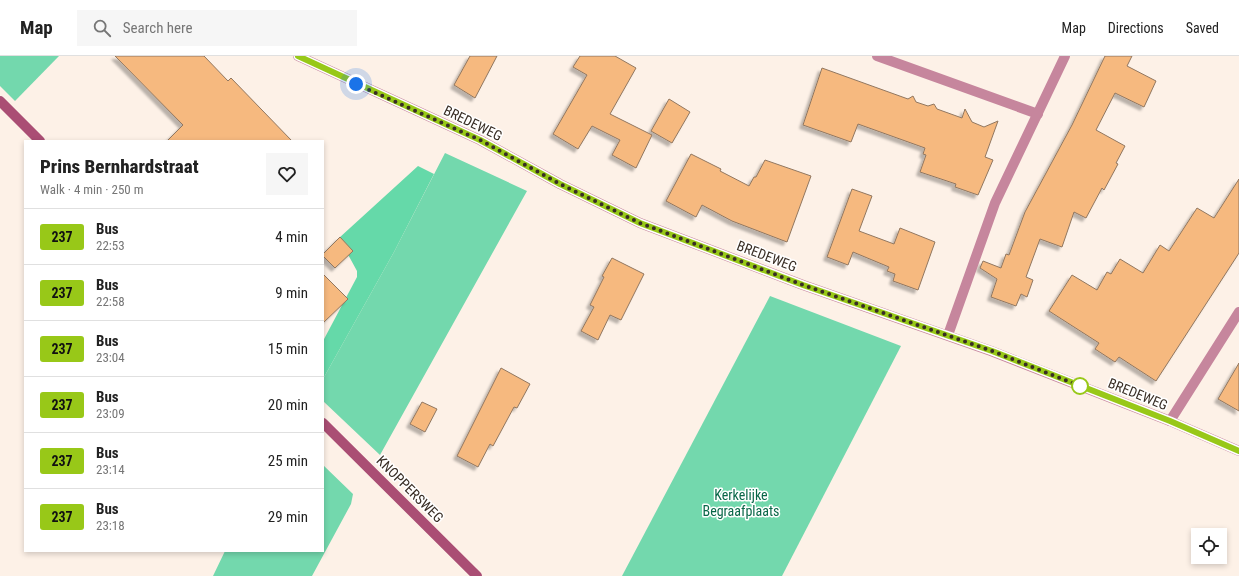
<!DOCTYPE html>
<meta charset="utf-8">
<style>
body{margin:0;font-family:"Roboto Condensed",sans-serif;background:#f6f6f6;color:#222;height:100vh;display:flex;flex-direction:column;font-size:15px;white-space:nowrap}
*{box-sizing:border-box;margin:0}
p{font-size:13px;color:#767676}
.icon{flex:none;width:22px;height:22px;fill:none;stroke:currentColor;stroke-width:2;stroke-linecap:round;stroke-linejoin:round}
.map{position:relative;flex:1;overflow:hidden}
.panel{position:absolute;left:24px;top:84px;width:300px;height:412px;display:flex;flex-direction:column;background:#fff;border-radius:0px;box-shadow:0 2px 6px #0003}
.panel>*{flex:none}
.badge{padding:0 8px;border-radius:3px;font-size:14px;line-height:26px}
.controls{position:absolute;left:1191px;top:472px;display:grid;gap:8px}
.controls a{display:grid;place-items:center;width:36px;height:36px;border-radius:0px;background:#fff;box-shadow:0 2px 6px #0003;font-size:20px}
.you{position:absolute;width:20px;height:20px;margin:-10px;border:3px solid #fff;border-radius:50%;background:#1a73e8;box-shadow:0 0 0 6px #1a73e833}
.map>.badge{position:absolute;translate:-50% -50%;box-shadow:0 0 0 2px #fff}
.round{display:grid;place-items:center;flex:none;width:42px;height:42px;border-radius:0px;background:#f6f6f6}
.summary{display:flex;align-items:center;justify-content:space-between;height:68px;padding:0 16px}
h1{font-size:19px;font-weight:800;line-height:30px}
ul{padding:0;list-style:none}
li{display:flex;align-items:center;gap:12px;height:56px;padding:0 16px;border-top:1px solid #e0e0e0}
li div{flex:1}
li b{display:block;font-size:15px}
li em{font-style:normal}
li .badge{min-width:44px;font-weight:700;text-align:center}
header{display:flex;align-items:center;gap:24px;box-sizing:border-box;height:56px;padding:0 20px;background:#fff;border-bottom:1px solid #e0e0e0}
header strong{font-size:19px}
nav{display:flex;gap:22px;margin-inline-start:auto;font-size:14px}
.search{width:280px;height:36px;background:#f6f6f6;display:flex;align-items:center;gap:10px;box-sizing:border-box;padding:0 14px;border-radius:0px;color:#767676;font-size:15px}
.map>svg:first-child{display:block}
.green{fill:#73d8ad}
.forest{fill:#65d9a9}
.building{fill:#f6b97f;stroke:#917760;filter:url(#shadow)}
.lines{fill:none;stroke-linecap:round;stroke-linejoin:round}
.street{stroke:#c6869d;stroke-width:10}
.secondary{stroke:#aa4e74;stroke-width:10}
.line-casing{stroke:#fff;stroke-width:9}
.line{stroke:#98c818;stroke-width:6}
.walk{stroke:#382d24;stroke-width:4;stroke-dasharray:0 7.2}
.stop-dot{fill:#fff;stroke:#98c818;stroke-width:2}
.labels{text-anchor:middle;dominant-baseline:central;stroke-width:3;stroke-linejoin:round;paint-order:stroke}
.street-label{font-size:14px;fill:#382d24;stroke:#fff}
.park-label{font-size:14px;fill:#096748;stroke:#fff}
</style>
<header>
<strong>Map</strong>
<div class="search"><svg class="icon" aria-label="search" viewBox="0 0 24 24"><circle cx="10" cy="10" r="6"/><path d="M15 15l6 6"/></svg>Search here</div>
<nav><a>Map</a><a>Directions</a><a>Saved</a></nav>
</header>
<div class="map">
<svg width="1239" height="520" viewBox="0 0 1239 520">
<defs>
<filter id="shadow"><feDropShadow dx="-3.5" dy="3.5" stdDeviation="1" flood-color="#0004"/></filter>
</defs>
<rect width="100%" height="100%" fill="#fdf1e7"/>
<g class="green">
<polygon points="0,0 59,0 15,45 0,30"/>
<polygon points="445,97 527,135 380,399 323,345 323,323 394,196"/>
<polygon points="770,240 901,290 782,520 622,520"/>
<polygon points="323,409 353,438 351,448 312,520 213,520 225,495 323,495"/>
</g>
<polygon class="forest" points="418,110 434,118 394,196 323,323 323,285 357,221 357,215 339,182"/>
<g class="building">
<polygon points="115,0 204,0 228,25 231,22 292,85 167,85 183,69"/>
<polygon points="470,0 497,0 475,42 454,29"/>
<polygon points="580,0 615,0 636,12 610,58 652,79 636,112 612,99 620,84 592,70 578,93 553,78 587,19 573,11"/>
<polygon points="1105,0 1132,0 1127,10 1156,25 1144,51 1115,37 1096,74 1125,90 1116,107 1118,108 1104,134 1102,132 1086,162 1074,156 1062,191 1040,183 1026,221 1033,224 1027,241 1021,238 1016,250 991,241 997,223 980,212 983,205 1001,212 1006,198 1009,199 1025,156 1072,69"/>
<polygon points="822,12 908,43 913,40 916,46 928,50 934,48 937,53 962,62 965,53 972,66 984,71 998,65 985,101 993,104 978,139 955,131 956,128 920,116 926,99 923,98 925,92 858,68 851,86 803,69"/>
<polygon points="669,43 690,56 672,87 651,75"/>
<polygon points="691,98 721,113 720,115 749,130 754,121 756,121 765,104 811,120 787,186 732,165 702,149 696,161 666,145"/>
<polygon points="1239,123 1239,197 1156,325 1119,301 1115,306 1095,293 1099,287 1049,255 1072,219 1097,234 1107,216 1111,218 1120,203 1143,217 1160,189 1169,195 1197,152 1214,162"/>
<polygon points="852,133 872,140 859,175 894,188 900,172 935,186 918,234 893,225 895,218 887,215 889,211 853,196 848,209 827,201"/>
<polygon points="340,181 353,195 335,212 323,200 323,198"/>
<polygon points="612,202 644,218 621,264 610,259 598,284 581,275 594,251 590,249 604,221 602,220"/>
<polygon points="323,218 348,243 323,267"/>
<polygon points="1239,307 1239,355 1218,343"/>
<polygon points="501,312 530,328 517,352 514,351 493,390 490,388 478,411 457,400"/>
<polygon points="422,346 437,353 425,376 410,368"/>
</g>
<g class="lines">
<g class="street">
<polyline points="298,0 480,84 560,128 640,167 803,229 991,295 1170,365 1239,395"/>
<polyline points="877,0 1038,58"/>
<polyline points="948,279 995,147 1065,0"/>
<polyline points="1170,365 1239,256"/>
</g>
<g class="secondary">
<polyline points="0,45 40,85"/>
<polyline points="323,367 477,520"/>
</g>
</g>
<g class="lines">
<defs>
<polyline id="line" points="298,0 480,84 560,128 640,167 803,229 992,295 1170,365 1239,395"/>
</defs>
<use href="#line" class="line-casing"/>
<use href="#line" class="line"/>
<polyline class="walk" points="356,28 480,84 560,128 640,167 803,229 992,295 1080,330"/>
</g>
<circle class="stop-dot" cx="1080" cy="330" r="8"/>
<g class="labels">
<g class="street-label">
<text transform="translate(473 67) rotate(26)">BREDEWEG</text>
<text transform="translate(767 200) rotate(21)">BREDEWEG</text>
<text transform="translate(1138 338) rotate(22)">BREDEWEG</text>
<text transform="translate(410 433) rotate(45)">KNOPPERSWEG</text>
</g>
<g class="park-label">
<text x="741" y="439">Kerkelijke<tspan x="741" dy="16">Begraafplaats</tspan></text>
</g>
</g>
</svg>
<div class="controls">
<a><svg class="icon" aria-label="locate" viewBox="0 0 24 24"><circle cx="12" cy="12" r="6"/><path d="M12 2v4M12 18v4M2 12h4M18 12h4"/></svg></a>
</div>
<div class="you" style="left:356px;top:28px"></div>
<section class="panel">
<div class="summary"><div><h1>Prins Bernhardstraat</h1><p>Walk · 4 min · 250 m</p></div><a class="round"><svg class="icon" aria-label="heart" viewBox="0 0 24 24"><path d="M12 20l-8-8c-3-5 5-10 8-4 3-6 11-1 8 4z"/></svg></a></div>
<ul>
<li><span class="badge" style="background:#98c818;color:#111">237</span><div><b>Bus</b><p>22:53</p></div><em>4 min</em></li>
<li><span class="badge" style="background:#98c818;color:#111">237</span><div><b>Bus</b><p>22:58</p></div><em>9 min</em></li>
<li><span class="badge" style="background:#98c818;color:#111">237</span><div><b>Bus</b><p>23:04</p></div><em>15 min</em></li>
<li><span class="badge" style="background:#98c818;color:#111">237</span><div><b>Bus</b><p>23:09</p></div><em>20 min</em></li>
<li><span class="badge" style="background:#98c818;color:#111">237</span><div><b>Bus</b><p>23:14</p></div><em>25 min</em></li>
<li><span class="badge" style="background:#98c818;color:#111">237</span><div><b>Bus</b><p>23:18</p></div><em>29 min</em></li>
</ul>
</section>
</div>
